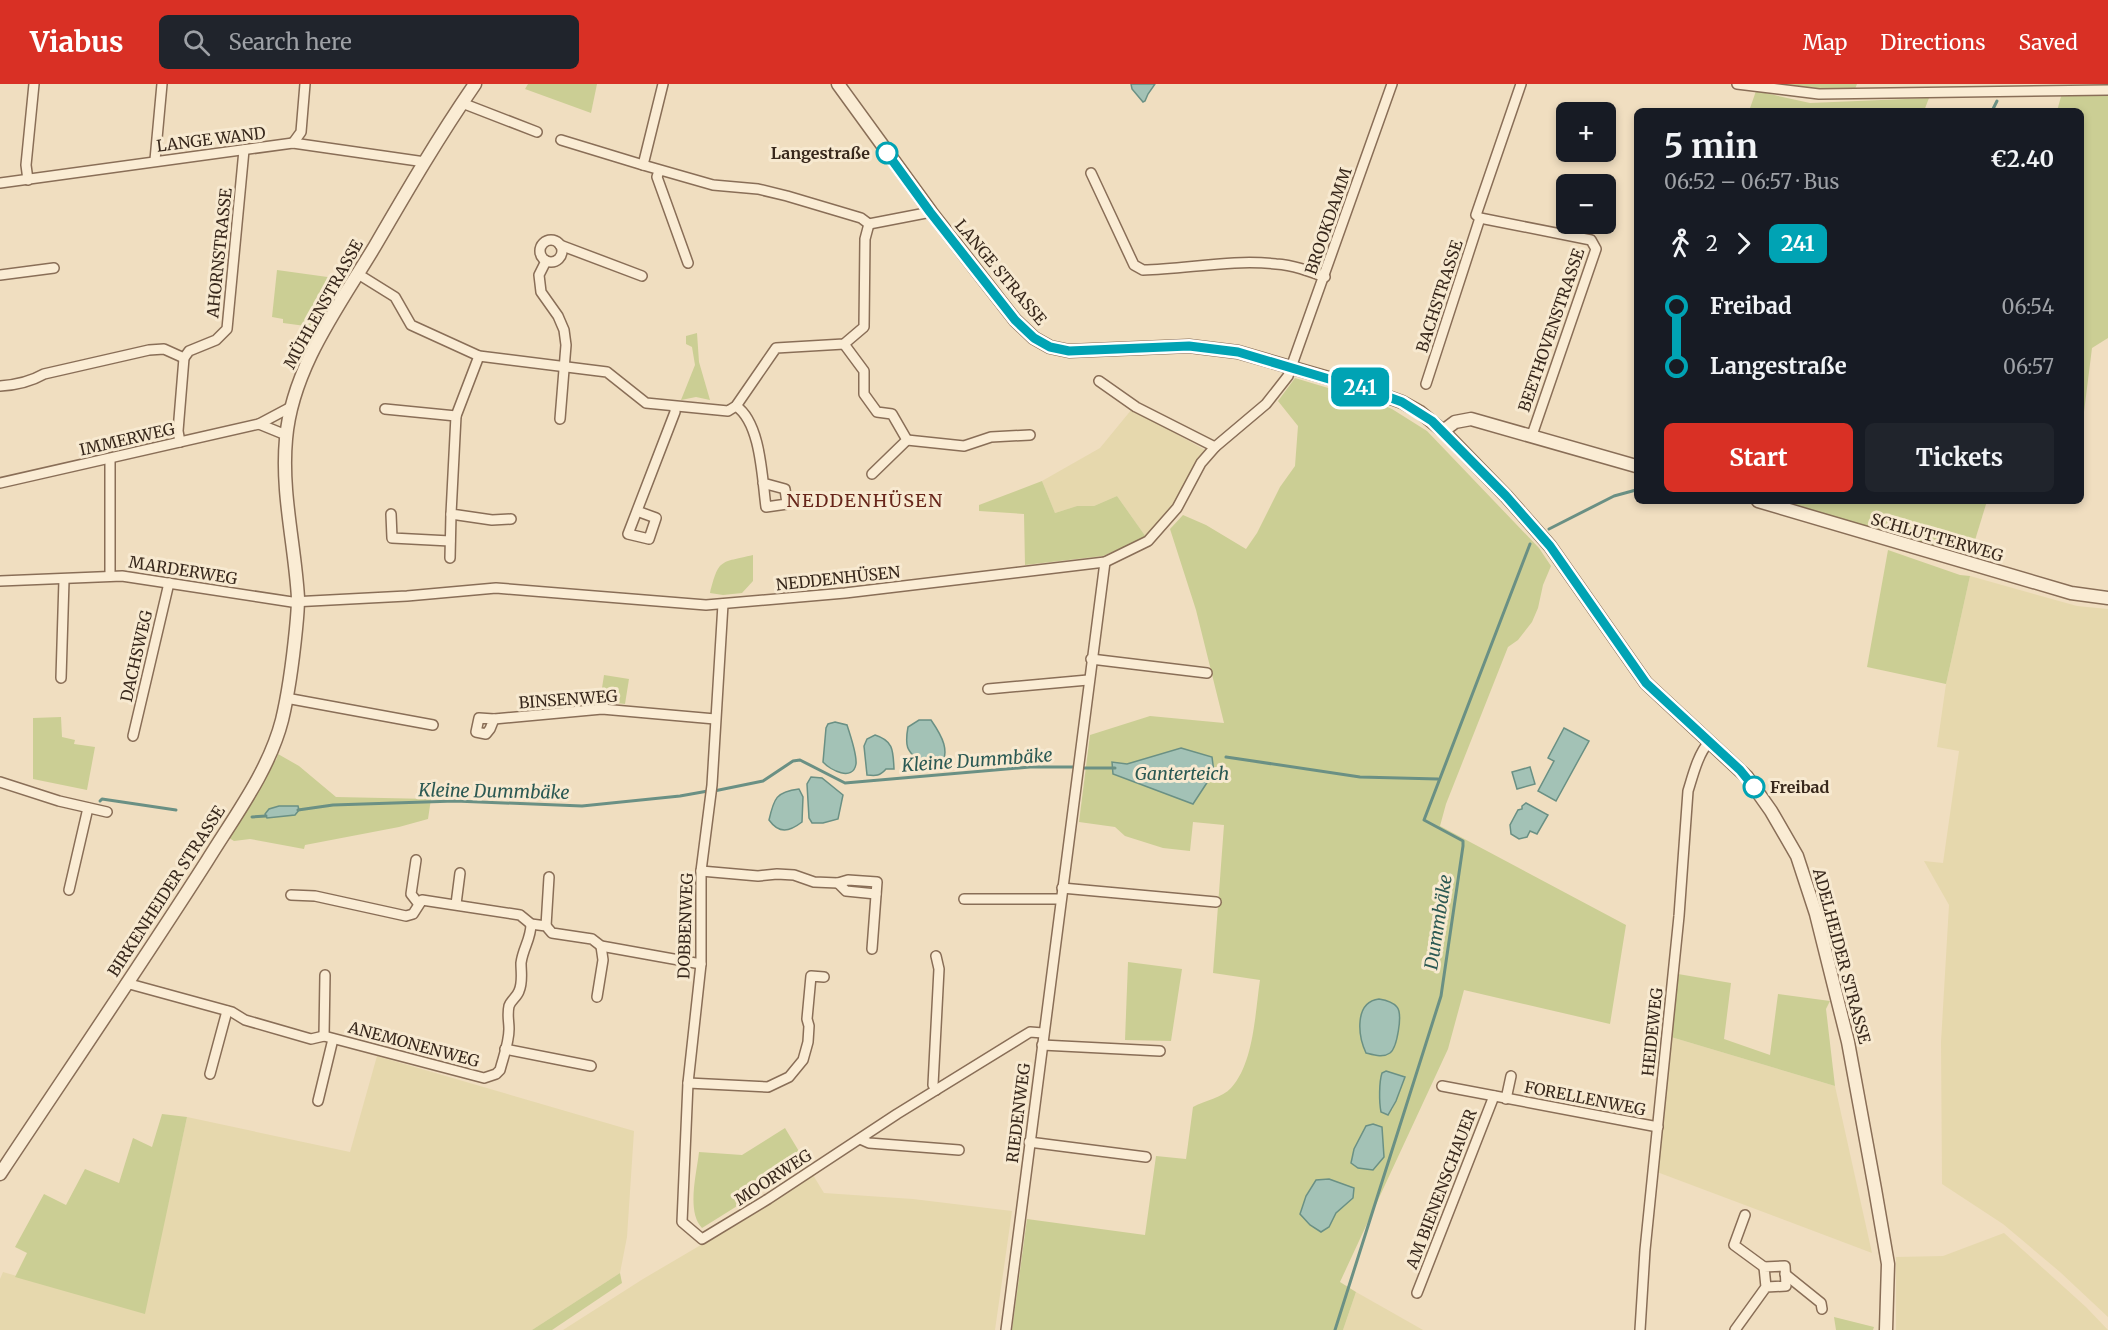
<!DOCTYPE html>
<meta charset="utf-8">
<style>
body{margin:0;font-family:Merriweather,serif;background:#20242c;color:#f1f3f6;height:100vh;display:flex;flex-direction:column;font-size:22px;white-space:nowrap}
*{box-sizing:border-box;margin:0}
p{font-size:20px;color:#9ea1a6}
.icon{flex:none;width:33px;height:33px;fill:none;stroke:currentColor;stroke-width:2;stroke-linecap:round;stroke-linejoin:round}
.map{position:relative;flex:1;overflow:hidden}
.sheet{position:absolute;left:1634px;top:24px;width:450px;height:396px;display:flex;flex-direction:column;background:#171b24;border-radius:9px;box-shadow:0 3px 9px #0003}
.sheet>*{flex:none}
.badge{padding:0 12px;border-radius:9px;font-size:21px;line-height:39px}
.fabs{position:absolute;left:1556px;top:18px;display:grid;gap:12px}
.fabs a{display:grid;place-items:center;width:60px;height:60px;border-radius:9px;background:#171b24;box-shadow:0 3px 9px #0003;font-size:30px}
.map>.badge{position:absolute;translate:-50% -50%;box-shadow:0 0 0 3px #fff}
.legs{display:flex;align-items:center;gap:9px;height:66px;padding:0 30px;font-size:20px}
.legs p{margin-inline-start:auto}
.overview{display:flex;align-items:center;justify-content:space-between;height:102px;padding:0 30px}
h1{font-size:33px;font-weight:700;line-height:45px}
.primary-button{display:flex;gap:12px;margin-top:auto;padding:12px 30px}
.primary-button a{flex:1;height:69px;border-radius:9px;background:#d93025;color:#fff;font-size:24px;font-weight:700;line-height:69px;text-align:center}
.primary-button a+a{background:#20242c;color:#f1f3f6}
ul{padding:0 30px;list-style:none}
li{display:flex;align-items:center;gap:21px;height:60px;font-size:22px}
li i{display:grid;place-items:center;width:9px;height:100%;margin:0 8px;background:currentColor}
li i::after{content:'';width:15px;height:15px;margin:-8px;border:4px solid;border-radius:50%;background:#171b24}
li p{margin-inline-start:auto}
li:first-child i{background:linear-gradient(#0000 50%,currentColor 0)}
li:last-child i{background:linear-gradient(currentColor 50%,#0000 0)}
header{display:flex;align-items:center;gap:36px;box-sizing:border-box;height:84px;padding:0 30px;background:#d93025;color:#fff}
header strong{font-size:28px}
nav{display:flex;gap:33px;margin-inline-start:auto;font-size:21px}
.search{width:420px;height:54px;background:#20242c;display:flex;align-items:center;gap:15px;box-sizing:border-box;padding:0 21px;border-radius:9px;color:#9ea1a6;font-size:22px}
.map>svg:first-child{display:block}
.farmland{fill:#e6d8ad}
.green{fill:#cbce94;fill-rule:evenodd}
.water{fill:#a3c2b6;stroke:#6a9084;stroke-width:1.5}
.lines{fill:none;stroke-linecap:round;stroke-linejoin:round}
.stream{stroke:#6a9084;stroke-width:3}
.minor-casing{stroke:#896e57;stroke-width:12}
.tertiary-casing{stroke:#896e57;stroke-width:15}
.minor{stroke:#faecd4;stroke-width:9}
.tertiary{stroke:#faecd4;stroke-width:12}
.line-1-casing{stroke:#fff;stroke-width:14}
.line-1{stroke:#00a3b4;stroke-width:9}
.stop-1-dot{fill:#fff;stroke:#00a3b4;stroke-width:3}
.labels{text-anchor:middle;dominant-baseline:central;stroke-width:6;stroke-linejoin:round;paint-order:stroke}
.street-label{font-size:16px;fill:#38281c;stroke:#f7e9d0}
.stop-label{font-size:16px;font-weight:bold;fill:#38281c;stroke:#f7e9d0;text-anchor:end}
.neighbourhood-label{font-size:18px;letter-spacing:1.5px;fill:#67251a;stroke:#f7e9d0}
.water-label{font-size:18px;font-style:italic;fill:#2b5953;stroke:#f7e9d0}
</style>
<header>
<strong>Viabus</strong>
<div class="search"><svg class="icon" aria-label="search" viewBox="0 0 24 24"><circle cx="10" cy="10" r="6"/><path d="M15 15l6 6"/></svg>Search here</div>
<nav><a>Map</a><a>Directions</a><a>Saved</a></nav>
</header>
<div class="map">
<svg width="2108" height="1246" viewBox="0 0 2108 1246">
<rect width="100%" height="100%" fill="#f0dec0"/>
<g class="farmland">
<polygon points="1132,325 1205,366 1174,422 1146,453 1117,412 1094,422 1077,422 1055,429 1042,397 1100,364"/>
<polygon points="1970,492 2077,522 2108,525 2108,1233 2060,1188 2003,1140 1942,1100 1941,958 1949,821 1924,777 1943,779 1959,667 1937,663 1946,600"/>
<polygon points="1671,953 1835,1002 1872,1169 1657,1088"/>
<polygon points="377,972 634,1047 627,1153 620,1189 532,1246 0,1246 0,1195 3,1188 144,1229 187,1033 350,1068"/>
<polygon points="813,1091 824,1109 913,1115 1012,1127 995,1246 563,1246 643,1195 711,1155"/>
<polygon points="2004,1149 2086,1223 2108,1246 1896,1246 1896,1173 1943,1172"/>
<polygon points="1356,1208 1423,1246 1343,1246"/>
</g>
<g class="green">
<polygon points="528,0 597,0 591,29 525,5"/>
<polygon points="1778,0 1857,0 1855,5 1816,4"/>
<polygon points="1756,7 1810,19 1929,14 1924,27 1749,27"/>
<polygon points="2062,9 2108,9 2108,254 2092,264 2081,352 2080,27 2057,27"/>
<polygon points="277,186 342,195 313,243 283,239 283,235 272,233"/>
<polygon points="697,249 699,278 710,316 696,313 681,316 695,281 692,263 686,260 686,252"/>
<path d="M1295 294 1378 319 1392 325 1427 347 1539 464 1551 482 1543 501 1538 524 1532 538 1518 556 1508 563 1446 720 1440 742 1626 841 1610 940 1464 906 1448 965 1340 1198 1356 1208 1343 1246H1012L1027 1135 1145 1151 1156 1072 1186 1075 1193 1023C1204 1017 1223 1013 1231 1004 1254 979 1255 929 1260 896L1213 889 1224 741 1193 738 1190 767 1163 764 1125 752 1115 743 1079 738 1090 651 1150 632 1224 639 1196 526 1170 445 1183 431 1206 441 1246 465 1257 449 1280 403 1295 382 1298 342 1278 317ZM1181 664 1193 720 1113 678 1127 680ZM1397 922 1399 928 1395 963 1367 969 1361 955 1363 926ZM1405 993 1392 1026 1380 1021 1381 1008ZM1373 1040 1382 1044 1383 1073 1376 1081 1354 1065 1366 1042ZM1316 1096 1353 1114 1336 1129 1306 1112Z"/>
<polygon points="1042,397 1055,429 1077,422 1094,422 1117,412 1146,453 1103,472 1025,481 1024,430 979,427 979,421"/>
<polygon points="1779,417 1987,417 1972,466 1947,467"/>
<polygon points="1888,466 1960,491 1970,492 1946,600 1867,583"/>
<path d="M753 471V497L742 509 723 511 710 509C719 474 720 479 753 471Z"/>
<polygon points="604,591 629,595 625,620 600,617"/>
<polygon points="61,633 62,653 75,656 74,660 95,663 87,706 33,695 33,634"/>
<polygon points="278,670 299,682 336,713 431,715 428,735 399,743 305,761 304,765 250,755 234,757 229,754 270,680 276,676"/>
<polygon points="1128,878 1182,885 1171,957 1125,956"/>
<polygon points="1678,890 1731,899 1724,955 1770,971 1778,910 1830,917 1826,925 1835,1002 1671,953"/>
<polygon points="162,1030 187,1033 145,1230 15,1193 27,1169 15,1163 44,1110 66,1121 85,1085 119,1099 133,1054 152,1063"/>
<path d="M785 1044 806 1079 702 1144C686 1128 697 1088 699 1068L742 1071Z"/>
<polygon points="620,1189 622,1199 552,1246 532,1246"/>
<polygon points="1834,1233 1874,1243 1873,1246 1836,1246"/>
</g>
<g class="water">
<polygon points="1131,0 1155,0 1148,10 1145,17 1143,18 1132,5"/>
<path d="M919 636H931C942 652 951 667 940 685L927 686C912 667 903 671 908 643Z"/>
<path d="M835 638 847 641C850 650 857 671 856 680 853 698 830 686 823 678L826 644 828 640Z"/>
<polygon points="1564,644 1589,657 1556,717 1538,707 1554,677 1548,674"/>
<path d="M875 651C894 657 893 667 894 685H886C880 692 876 692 867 691L864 662 867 655Z"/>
<polygon points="1181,664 1212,673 1214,688 1193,720 1113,690 1112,678 1127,680"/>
<polygon points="1530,683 1535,700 1517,705 1512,688"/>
<polygon points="811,693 822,694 843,711 838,735 823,739 812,739 809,734 807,700"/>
<path d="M799 705 803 713 802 738C789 748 779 750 769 736 774 714 776 708 799 705Z"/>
<polygon points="1526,719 1548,731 1537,750 1530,747 1527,753 1519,755 1511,750 1510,741 1518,726 1522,725 1522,722"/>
<polygon points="279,722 298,722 299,726 295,731 267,734 265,730 269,725"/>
<path d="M1379 915C1385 916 1393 918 1397 923 1403 930 1397 964 1390 969 1383 974 1374 971 1366 969 1358 952 1354 918 1379 915Z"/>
<path d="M1386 987 1405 993 1396 1017 1388 1031 1381 1028C1379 1018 1379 998 1382 989Z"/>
<polygon points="1373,1040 1382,1043 1384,1073 1373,1086 1358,1084 1351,1079 1354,1065 1366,1042"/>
<polygon points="1329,1095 1354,1104 1353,1114 1336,1129 1329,1143 1321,1148 1310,1141 1300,1130 1306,1112 1316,1096"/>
</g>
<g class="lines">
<g class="stream">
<polyline points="1992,27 1997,17"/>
<polyline points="1549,445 1614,412 1636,406"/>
<polyline points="1226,673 1360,693 1438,695"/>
<polyline points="1081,684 1115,684"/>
<polyline points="714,707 763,697 793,677 800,676 845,699 1030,683 1073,683"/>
<polyline points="100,717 102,715 176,726"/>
<polyline points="298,726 333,721 455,717 582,722 680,712 708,707"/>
<polyline points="252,733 266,732"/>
<polyline points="1335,1246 1441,912 1463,762 1463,757 1424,736 1530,460"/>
</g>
<defs>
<g id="minor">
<polyline points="663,0 643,81 713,101 758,105 787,112 861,134 869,140 931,128"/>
<polyline points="1521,0 1476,131 1480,134 1591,156 1596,165 1532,351"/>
<polyline points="1737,0 1819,10 2108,6"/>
<polyline points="462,19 537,48"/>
<polyline points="561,56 643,81"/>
<polyline points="293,59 301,48 305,0"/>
<polyline points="155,76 162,0"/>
<polyline points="659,87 657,93 688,179"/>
<path d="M1091 89 1134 181 1143 186C1187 185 1232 175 1276 180 1293 181 1309 187 1325 193"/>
<polyline points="28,96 26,81 34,0"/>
<polyline points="0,99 293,59 425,78"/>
<circle cx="551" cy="167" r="11"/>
<polyline points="560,161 642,192"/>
<polyline points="546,177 539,191 541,208 558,232 564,246 566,261 560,335"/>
<polyline points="358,190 395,213 411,241 479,272 607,288 646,319 728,327 736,322 776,264 844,260 864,243 865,155 869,140"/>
<polyline points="0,191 54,184"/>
<polyline points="844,260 864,287 864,310 877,328 892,330 907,356 872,390"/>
<polyline points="479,272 456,332 451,430 492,436 511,435"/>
<polyline points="1099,297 1136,323 1215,363"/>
<polyline points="1426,300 1480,134"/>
<path d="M0 302C16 301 30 298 44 290L149 266 164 265 184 274"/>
<path d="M736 322C761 339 762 394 766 423L787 420 785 405 763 399"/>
<polyline points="385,325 456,332"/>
<polyline points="259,340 286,351"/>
<polyline points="907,356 964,362 991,353 1030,351"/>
<polyline points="180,358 178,347 184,274 189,267 216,256 227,245 244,66"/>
<polyline points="110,375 110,492"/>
<polyline points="0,399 259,340 291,323"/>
<polyline points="637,427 656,434 649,455 628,450 675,328 675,323"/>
<polyline points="391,430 392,454 450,457"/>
<polyline points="450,474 451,430"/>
<polyline points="0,497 122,492 292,518 407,512 496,504 706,521 845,509 1105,478 1148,457 1177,424 1201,379 1215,363 1266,320 1288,292 1392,0"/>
<polyline points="723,520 712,701 701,787 701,880 688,999 682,1138 702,1155 768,1115 897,1030 1030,948 1043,949"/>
<polyline points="1091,575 1207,589"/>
<polyline points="61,594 64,496"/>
<polyline points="988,605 1088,596"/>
<polyline points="286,614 433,641"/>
<polygon points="479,634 494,635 490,645 486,650 476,648"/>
<polyline points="494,635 602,625 715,635"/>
<polyline points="133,652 169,499"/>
<polyline points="0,698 59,717 107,728"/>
<polyline points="416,776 411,810 418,819"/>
<polyline points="701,787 758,792 777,790 794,791 814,798 838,799 848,796 877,798 872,865"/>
<polyline points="838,799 846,807 876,810"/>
<polyline points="1062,804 1216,818"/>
<polyline points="69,806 88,724"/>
<polyline points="291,811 315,812 406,832 413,830 422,816 520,831 531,840 546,842 552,849 592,855 601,862 701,880"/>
<polyline points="964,815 1061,815"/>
<polyline points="456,820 460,789"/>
<polyline points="546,842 549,793"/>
<path d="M126 899 232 928 245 936 311 955 324 952 484 994 496 990 500 986C503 974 509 959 509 945 509 937 507 931 509 922 511 916 517 913 519 907 523 898 521 889 521 879 523 864 531 855 531 840"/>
<polyline points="597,913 603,876 601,862"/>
<polyline points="324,952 325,891"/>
<polyline points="1042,961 1160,967"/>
<polyline points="505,965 591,982"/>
<polyline points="210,990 227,927"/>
<polyline points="688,999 768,1003 789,993 803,976 808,958 809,942 807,935 811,892 824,893"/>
<polyline points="1442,1002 1658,1043"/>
<polyline points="936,1006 933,1001 939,885 936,872"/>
<polyline points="1506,1015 1511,992"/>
<polyline points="318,1017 333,955"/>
<polyline points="860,1055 869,1059 959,1066"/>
<polyline points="1029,1058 1146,1073"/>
<polyline points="1745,1131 1734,1161 1764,1183"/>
<polyline points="1785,1190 1821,1219 1822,1225"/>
<polyline points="1417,1209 1494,1012"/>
<polyline points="1006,1246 1105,478"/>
<path d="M1640 1246 1645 1166 1679 832 1688 707C1693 691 1698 670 1709 658"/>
<polyline points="1735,1246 1766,1203 1764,1183 1785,1182 1786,1202 1766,1203"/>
</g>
<g id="tertiary">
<polyline points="838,0 931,128 1015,236 1034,254 1050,263 1069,267 1189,262 1238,268 1363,304 1402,318 1420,328 1443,347 1506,412 1550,462 1646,599 1747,693 1771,727 1797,772 1816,830 1848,958 1875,1105 1888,1180 1886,1246"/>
<polyline points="1443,347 1455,338 1471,335 1636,382"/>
<polyline points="1758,417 2071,509 2108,514"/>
<path d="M0 1090C69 986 140 882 207 777 234 733 269 687 282 636 289 607 293 575 296 545 297 535 298 525 298 514 295 461 281 409 286 355 292 284 339 222 375 162 407 107 439 52 475 0"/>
</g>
</defs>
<use href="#minor" class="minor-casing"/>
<use href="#tertiary" class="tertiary-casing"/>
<use href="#minor" class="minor"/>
<use href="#tertiary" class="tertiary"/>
</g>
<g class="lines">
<defs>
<polyline id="line-1" points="887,69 930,128 1015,236 1034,254 1050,263 1069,267 1189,262 1238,268 1383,311 1402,318 1432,337 1506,412 1550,462 1646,599 1740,686 1754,703"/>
</defs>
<use href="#line-1" class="line-1-casing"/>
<use href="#line-1" class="line-1"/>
</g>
<g class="stop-1-dot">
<circle cx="887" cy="69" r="10"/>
<circle cx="1754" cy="703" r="10"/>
</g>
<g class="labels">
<g class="street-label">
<text transform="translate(211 55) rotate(-7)">LANGE WAND</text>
<text transform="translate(1328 137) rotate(-71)">BROOKDAMM</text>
<text transform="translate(219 169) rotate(-84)">AHORNSTRASSE</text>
<text transform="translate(1001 188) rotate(50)">LANGE STRASSE</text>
<text transform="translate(1439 212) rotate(-72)">BACHSTRASSE</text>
<text transform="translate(323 220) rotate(-61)">MÜHLENSTRASSE</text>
<text transform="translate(1551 246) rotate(-71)">BEETHOVENSTRASSE</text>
<text transform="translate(127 355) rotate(-13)">IMMERWEG</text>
<text transform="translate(1937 453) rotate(16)">SCHLUTTERWEG</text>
<text transform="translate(183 486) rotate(9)">MARDERWEG</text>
<text transform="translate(838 494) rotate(-6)">NEDDENHÜSEN</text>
<text transform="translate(136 572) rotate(-77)">DACHSWEG</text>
<text transform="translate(568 615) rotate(-4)">BINSENWEG</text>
<text transform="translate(166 807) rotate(-57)">BIRKENHEIDER STRASSE</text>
<text transform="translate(685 842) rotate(-88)">DOBBENWEG</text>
<text transform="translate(1842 872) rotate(75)">ADELHEIDER STRASSE</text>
<text transform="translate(1652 948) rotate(-84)">HEIDEWEG</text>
<text transform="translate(414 960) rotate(15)">ANEMONENWEG</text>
<text transform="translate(1585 1014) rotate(11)">FORELLENWEG</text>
<text transform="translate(1018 1029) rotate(-83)">RIEDENWEG</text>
<text transform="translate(773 1093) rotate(-33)">MOORWEG</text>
<text transform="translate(1441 1105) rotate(-69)">AM BIENENSCHAUER</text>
</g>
<g class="stop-label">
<text x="870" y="69">Langestraße</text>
<text x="1770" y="703" text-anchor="start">Freibad</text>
</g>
<g class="neighbourhood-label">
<text x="865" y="416">NEDDENHÜSEN</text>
</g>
<g class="water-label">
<text transform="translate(977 676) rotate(-4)">Kleine Dummbäke</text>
<text x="1182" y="689">Ganterteich</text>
<text transform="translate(494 707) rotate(1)">Kleine Dummbäke</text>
<text transform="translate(1438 838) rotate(-81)">Dummbäke</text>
</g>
</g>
</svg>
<div class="fabs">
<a>+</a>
<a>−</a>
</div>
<b class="badge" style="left:1360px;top:303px;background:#00a3b4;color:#fff">241</b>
<section class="sheet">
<div class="overview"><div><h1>5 min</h1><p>06:52 – 06:57 · Bus</p></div><b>€2.40</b></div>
<div class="legs"><svg class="icon" aria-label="walk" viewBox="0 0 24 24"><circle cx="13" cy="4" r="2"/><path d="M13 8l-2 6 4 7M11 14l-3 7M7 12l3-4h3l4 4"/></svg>2<svg class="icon" aria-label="forward" viewBox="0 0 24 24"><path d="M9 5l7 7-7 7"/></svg><b class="badge" style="background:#00a3b4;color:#fff">241</b></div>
<ul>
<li><i style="color:#00a3b4"></i><b>Freibad</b><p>06:54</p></li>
<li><i style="color:#00a3b4"></i><b>Langestraße</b><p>06:57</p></li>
</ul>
<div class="primary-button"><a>Start</a><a>Tickets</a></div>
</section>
</div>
